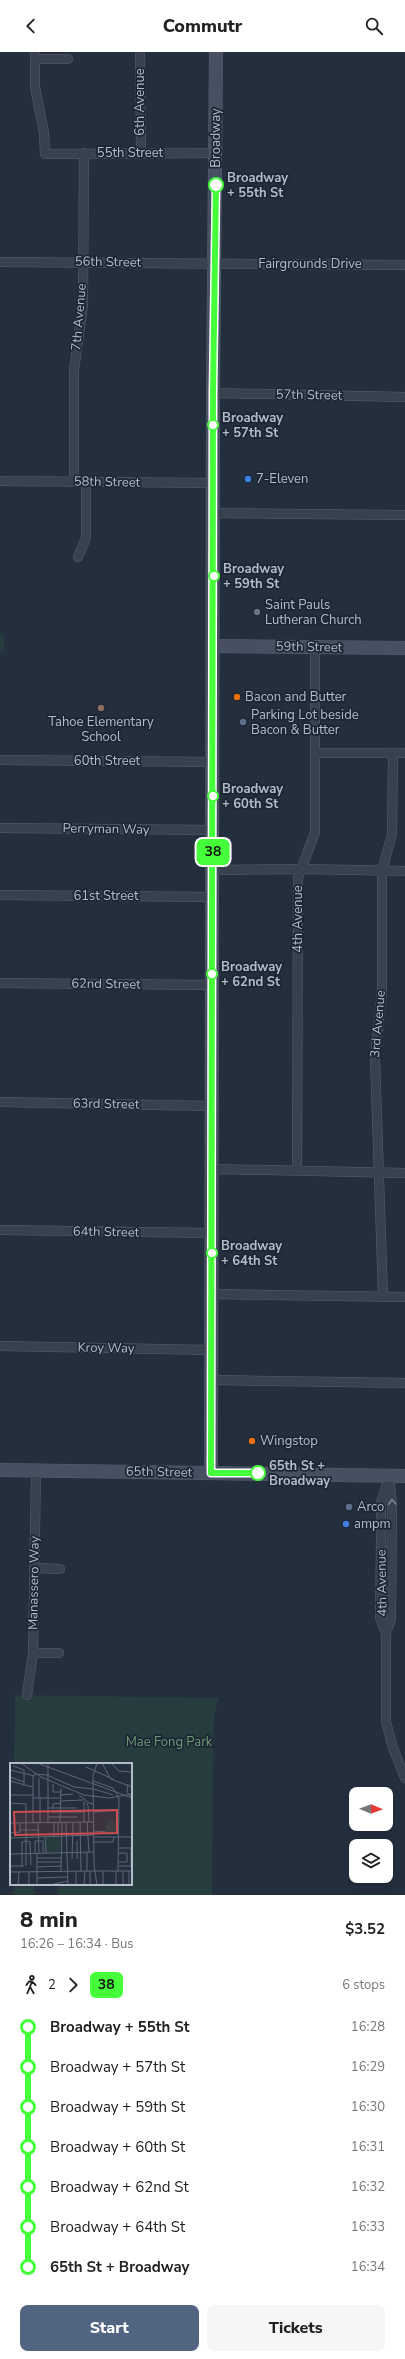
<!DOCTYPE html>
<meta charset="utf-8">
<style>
body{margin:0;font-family:"Nunito Sans",sans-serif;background:#f6f6f6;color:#222;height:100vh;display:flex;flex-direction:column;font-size:15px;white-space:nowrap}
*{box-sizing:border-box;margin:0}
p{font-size:13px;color:#767676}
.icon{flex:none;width:22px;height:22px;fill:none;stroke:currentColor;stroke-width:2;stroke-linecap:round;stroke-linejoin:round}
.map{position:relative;height:1843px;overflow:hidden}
.details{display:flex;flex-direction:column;background:#fff;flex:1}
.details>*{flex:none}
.badge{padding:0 8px;border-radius:6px;font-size:14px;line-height:26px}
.needle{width:26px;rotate:91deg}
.controls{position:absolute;left:349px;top:1735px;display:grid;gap:8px}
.controls a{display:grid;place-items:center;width:44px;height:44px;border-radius:8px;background:#fff;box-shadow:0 2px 6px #0003;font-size:20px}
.map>.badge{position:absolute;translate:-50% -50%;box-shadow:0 0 0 2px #fff}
.legs{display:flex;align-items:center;gap:6px;height:44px;padding:0 20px;font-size:13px}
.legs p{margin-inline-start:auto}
.overview{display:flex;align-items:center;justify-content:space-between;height:68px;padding:0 20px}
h1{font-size:22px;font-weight:800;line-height:30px}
.button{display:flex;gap:8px;margin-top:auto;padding:8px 20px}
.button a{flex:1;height:46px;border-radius:8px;background:#516482;color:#fff;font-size:16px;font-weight:800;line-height:46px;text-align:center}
.button a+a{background:#f6f6f6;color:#222}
ul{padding:0 20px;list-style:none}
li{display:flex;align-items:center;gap:14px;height:40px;font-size:15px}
li i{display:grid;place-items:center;width:6px;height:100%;margin:0 5px;background:currentColor}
li i::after{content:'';width:10px;height:10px;margin:-5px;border:3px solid;border-radius:50%;background:#fff}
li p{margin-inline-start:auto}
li:first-child i{background:linear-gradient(#0000 50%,currentColor 0)}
li:last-child i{background:linear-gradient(currentColor 50%,#0000 0)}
header{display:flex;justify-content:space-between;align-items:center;height:52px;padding:0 20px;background:#fff;font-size:18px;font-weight:800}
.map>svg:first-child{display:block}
.green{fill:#263c3f}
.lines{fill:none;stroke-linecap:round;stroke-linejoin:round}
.street-casing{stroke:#565f6c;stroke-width:10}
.secondary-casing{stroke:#565f6c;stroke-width:14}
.street{stroke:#38414e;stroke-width:9}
.secondary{stroke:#465061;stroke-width:13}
.oneway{stroke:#7c8592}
.line-1-casing{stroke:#fff;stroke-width:9}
.line-1{stroke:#45ff3b;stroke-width:6}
.stop-1-dot{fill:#fff;stroke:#45ff3b;stroke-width:2}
.shop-dot{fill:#3f7fe0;stroke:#1d2633;stroke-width:1.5}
.worship-dot{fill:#6b7280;stroke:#1d2633;stroke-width:1.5}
.food-dot{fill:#e8710a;stroke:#1d2633;stroke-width:1.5}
.education-dot{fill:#8d6e63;stroke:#1d2633;stroke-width:1.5}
.service-dot{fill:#5c6f8a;stroke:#1d2633;stroke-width:1.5}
.labels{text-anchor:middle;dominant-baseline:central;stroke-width:3.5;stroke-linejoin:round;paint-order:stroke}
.street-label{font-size:13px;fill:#b4bcc9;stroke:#1d2633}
.stop-label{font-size:13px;font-weight:bold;fill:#b4bcc9;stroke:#1d2633;text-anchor:start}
.poi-label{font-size:13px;fill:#b4bcc9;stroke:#1d2633;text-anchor:start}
.park-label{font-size:13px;fill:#6b9a76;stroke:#1d2633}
.inset-road{fill:none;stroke:#5e6776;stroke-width:1}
.view{fill:#ce4d50;fill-opacity:0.15;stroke:#ce4d50;stroke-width:2}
.inset-edge{fill:none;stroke:#b4bcc9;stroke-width:2}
</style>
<header><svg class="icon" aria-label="back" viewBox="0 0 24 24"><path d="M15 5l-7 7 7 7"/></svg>Commutr<svg class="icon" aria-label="search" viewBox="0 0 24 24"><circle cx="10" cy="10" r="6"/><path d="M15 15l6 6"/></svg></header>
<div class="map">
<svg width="405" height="1843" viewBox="0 0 405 1843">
<rect width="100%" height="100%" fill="#242f3e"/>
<g class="green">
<polygon points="0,582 4,584 4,600 0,600"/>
<polygon points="15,1643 219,1646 214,1664 212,1843 58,1843 58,1832 131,1832 131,1712 14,1712"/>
<rect x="14" y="1832" width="20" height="11"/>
</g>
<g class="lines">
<defs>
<g id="street">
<polyline points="35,0 35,35 44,81 45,102 216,101"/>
<polyline points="140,0 141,101"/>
<polyline points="35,7 68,7"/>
<polyline points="0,210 405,213"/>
<polyline points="213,341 405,345"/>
<polyline points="0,429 214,431"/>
<polyline points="74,429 74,318 83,253 84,101"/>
<polyline points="214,461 405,463"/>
<polyline points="78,505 86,486 86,430"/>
<polyline points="315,701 405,701"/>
<polyline points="0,708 213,710"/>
<polyline points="0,776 213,778"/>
<polyline points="213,818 302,817 405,819"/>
<polyline points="0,843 213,845"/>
<polyline points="0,931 212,933"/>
<polyline points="0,1050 212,1054"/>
<polyline points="212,1117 405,1121"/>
<polyline points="297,1119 298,826 315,780 315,596"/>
<polyline points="0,1178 212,1181"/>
<polyline points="211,1242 405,1245"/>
<polyline points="383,1245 375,1006 382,939 382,819 392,782 393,701"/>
<polyline points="0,1294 211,1298"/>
<polyline points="211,1328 405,1331"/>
<polyline points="389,1424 392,1452 391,1567 386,1581 386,1670 393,1696 405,1726"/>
<polyline points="34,1516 60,1517"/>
<polyline points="386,1581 380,1566 381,1488 381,1450 388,1429"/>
<polyline points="33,1601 59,1601"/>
<polyline points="27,1643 33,1601 36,1419"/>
</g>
<g id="secondary">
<polyline points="213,594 405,596"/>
<polyline points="0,1418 405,1424"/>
<polyline points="211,1421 213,341 216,0"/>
</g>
</defs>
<use href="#street" class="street-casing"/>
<use href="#secondary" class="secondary-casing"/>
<use href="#street" class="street"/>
<use href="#secondary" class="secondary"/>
</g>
<defs><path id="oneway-chevron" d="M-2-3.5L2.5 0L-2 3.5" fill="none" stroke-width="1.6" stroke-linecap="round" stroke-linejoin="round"/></defs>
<use class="oneway" href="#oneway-chevron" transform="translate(392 1450) rotate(-93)"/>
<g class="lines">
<defs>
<polyline id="line-1" points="216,133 213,341 211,1421 258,1421"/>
</defs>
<use href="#line-1" class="line-1-casing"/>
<use href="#line-1" class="line-1"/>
</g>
<g class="stop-1-dot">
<circle cx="216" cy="133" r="7"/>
<circle cx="213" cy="373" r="5"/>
<circle cx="214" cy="524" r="5"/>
<circle cx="213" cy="744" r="5"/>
<circle cx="212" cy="922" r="5"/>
<circle cx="212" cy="1201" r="5"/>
<circle cx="258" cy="1421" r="7"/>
</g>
<g class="shop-dot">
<circle cx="248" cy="427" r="4"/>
<circle cx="346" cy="1472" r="4"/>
</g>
<circle class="worship-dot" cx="257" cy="560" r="4"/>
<g class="food-dot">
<circle cx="237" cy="645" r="4"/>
<circle cx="252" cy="1389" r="4"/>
</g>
<circle class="education-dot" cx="101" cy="656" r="4"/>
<g class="service-dot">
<circle cx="243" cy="670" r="4"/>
<circle cx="349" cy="1455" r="4"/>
</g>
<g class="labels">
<g class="street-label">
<text transform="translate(140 50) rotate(-90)">6th Avenue</text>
<text transform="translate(216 86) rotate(-90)">Broadway</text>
<text x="130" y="101">55th Street</text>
<text transform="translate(108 210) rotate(1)">56th Street</text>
<text x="310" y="212">Fairgrounds Drive</text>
<text transform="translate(79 265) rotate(-85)">7th Avenue</text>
<text transform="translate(309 343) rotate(1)">57th Street</text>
<text transform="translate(107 430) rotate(1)">58th Street</text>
<text transform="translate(309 595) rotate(1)">59th Street</text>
<text x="107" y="709">60th Street</text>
<text transform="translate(106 777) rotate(1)">Perryman Way</text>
<text x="106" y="844">61st Street</text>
<text transform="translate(298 867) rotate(-90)">4th Avenue</text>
<text transform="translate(106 932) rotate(1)">62nd Street</text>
<text transform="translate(378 972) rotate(-85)">3rd Avenue</text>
<text transform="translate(106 1052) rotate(1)">63rd Street</text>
<text transform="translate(106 1180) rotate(1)">64th Street</text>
<text transform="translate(106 1296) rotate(1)">Kroy Way</text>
<text transform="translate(159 1420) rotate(1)">65th Street</text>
<text transform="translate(34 1531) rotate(-89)">Manassero Way</text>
<text transform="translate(382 1531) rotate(-91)">4th Avenue</text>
</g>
<g class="stop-label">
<text x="227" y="126">Broadway<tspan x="227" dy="15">+ 55th St</tspan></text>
<text x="222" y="366">Broadway<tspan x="222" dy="15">+ 57th St</tspan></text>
<text x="223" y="517">Broadway<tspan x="223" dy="15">+ 59th St</tspan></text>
<text x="222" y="737">Broadway<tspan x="222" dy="15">+ 60th St</tspan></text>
<text x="221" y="915">Broadway<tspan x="221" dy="15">+ 62nd St</tspan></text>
<text x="221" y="1194">Broadway<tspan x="221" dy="15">+ 64th St</tspan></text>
<text x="269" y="1414">65th St +<tspan x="269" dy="15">Broadway</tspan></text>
</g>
<g class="poi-label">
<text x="256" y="427">7-Eleven</text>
<text x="265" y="553">Saint Pauls<tspan x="265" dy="15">Lutheran Church</tspan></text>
<text x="245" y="645">Bacon and Butter</text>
<text x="251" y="663">Parking Lot beside<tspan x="251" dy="15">Bacon &amp; Butter</tspan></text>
<text x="101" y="670" text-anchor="middle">Tahoe Elementary<tspan x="101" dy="15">School</tspan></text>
<text x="260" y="1389">Wingstop</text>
<text x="357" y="1455">Arco</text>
<text x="354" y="1472">ampm</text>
</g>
<g class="park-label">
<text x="169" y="1690">Mae Fong Park</text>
</g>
</g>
<g transform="translate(10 1711)">
<rect width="122" height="122" fill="#242f3e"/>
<path d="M95 64a7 7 0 1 1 14 0a7 7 0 1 1-14 0ZM36 73H51L50 89 36 90Z" fill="#263c3f"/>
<path class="inset-road" d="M11 0 31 14 74 32 99 35 122 31M27 0 122 35M92 0 100 15M101 0 109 8 122 9M3 3 14 7V23M76 4 103 16M0 7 25 13M24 11 37 12M37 12 64 24 84 26M23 13V60M0 14 14 19M29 15V35M101 16 122 24M0 18 23 24M83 18 103 25M43 21V29H51M118 21 117 29 122 35M103 25 109 35 108 108M84 26 103 32M0 32H23M50 32 63 31M69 32 79 40 84 41M23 35H50M30 35V59M50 38 73 37M74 38V59M0 40 16 41V103M76 40 78 42 79 59M37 45H67M43 46V41L50 40M43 49H74M84 49 109 47M38 54H67M28 59 29 90M38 59V0M44 59V73M48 59V73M50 59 51 25M56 59 58 122M70 59 71 108M77 59 79 89M0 60 84 59M10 67H28M84 68 96 69M0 70 10 69V60M35 73 36 90M84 74H122M0 75 84 72M84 79H103L104 74M25 90V78H33V90M27 90V122M0 91 84 89M27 95H51M62 96 63 59M67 96V78M27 99H51M109 99H117V90H109M0 103H14M12 103V79L16 78 20 79 21 102M109 103H121V85H109M27 104 51 103M51 108 52 59M66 108V122M77 108V89M80 108V122M84 108H122M119 108V122M0 109 84 108M19 109V122M27 115 57 114M44 121 58 118M8 122 9 109M74 122 75 108M87 122 84 102 83 13 87 0M93 122V108M106 122V108M113 122V108"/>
<path class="view" d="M107 47V70L5 72 4 49Z"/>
<rect width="122" height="122" class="inset-edge"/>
</g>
</svg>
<div class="controls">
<a><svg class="needle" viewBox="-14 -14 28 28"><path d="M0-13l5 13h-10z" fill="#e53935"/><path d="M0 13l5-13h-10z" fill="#767676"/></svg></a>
<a><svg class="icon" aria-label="layers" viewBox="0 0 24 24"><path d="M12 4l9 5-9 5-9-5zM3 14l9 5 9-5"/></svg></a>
</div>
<b class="badge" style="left:213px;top:800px;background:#45ff3b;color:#111">38</b>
</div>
<section class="details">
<div class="overview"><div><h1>8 min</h1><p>16:26 – 16:34 · Bus</p></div><b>$3.52</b></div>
<div class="legs"><svg class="icon" aria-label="walk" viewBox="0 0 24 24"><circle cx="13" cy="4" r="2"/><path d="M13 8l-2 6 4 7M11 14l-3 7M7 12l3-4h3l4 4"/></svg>2<svg class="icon" aria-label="forward" viewBox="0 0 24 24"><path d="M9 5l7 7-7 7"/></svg><b class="badge" style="background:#45ff3b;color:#111">38</b><p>6 stops</p></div>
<ul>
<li><i style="color:#45ff3b"></i><b>Broadway + 55th St</b><p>16:28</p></li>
<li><i style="color:#45ff3b"></i><span>Broadway + 57th St</span><p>16:29</p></li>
<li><i style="color:#45ff3b"></i><span>Broadway + 59th St</span><p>16:30</p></li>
<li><i style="color:#45ff3b"></i><span>Broadway + 60th St</span><p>16:31</p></li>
<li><i style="color:#45ff3b"></i><span>Broadway + 62nd St</span><p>16:32</p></li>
<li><i style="color:#45ff3b"></i><span>Broadway + 64th St</span><p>16:33</p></li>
<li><i style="color:#45ff3b"></i><b>65th St + Broadway</b><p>16:34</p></li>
</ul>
<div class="button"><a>Start</a><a>Tickets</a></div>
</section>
